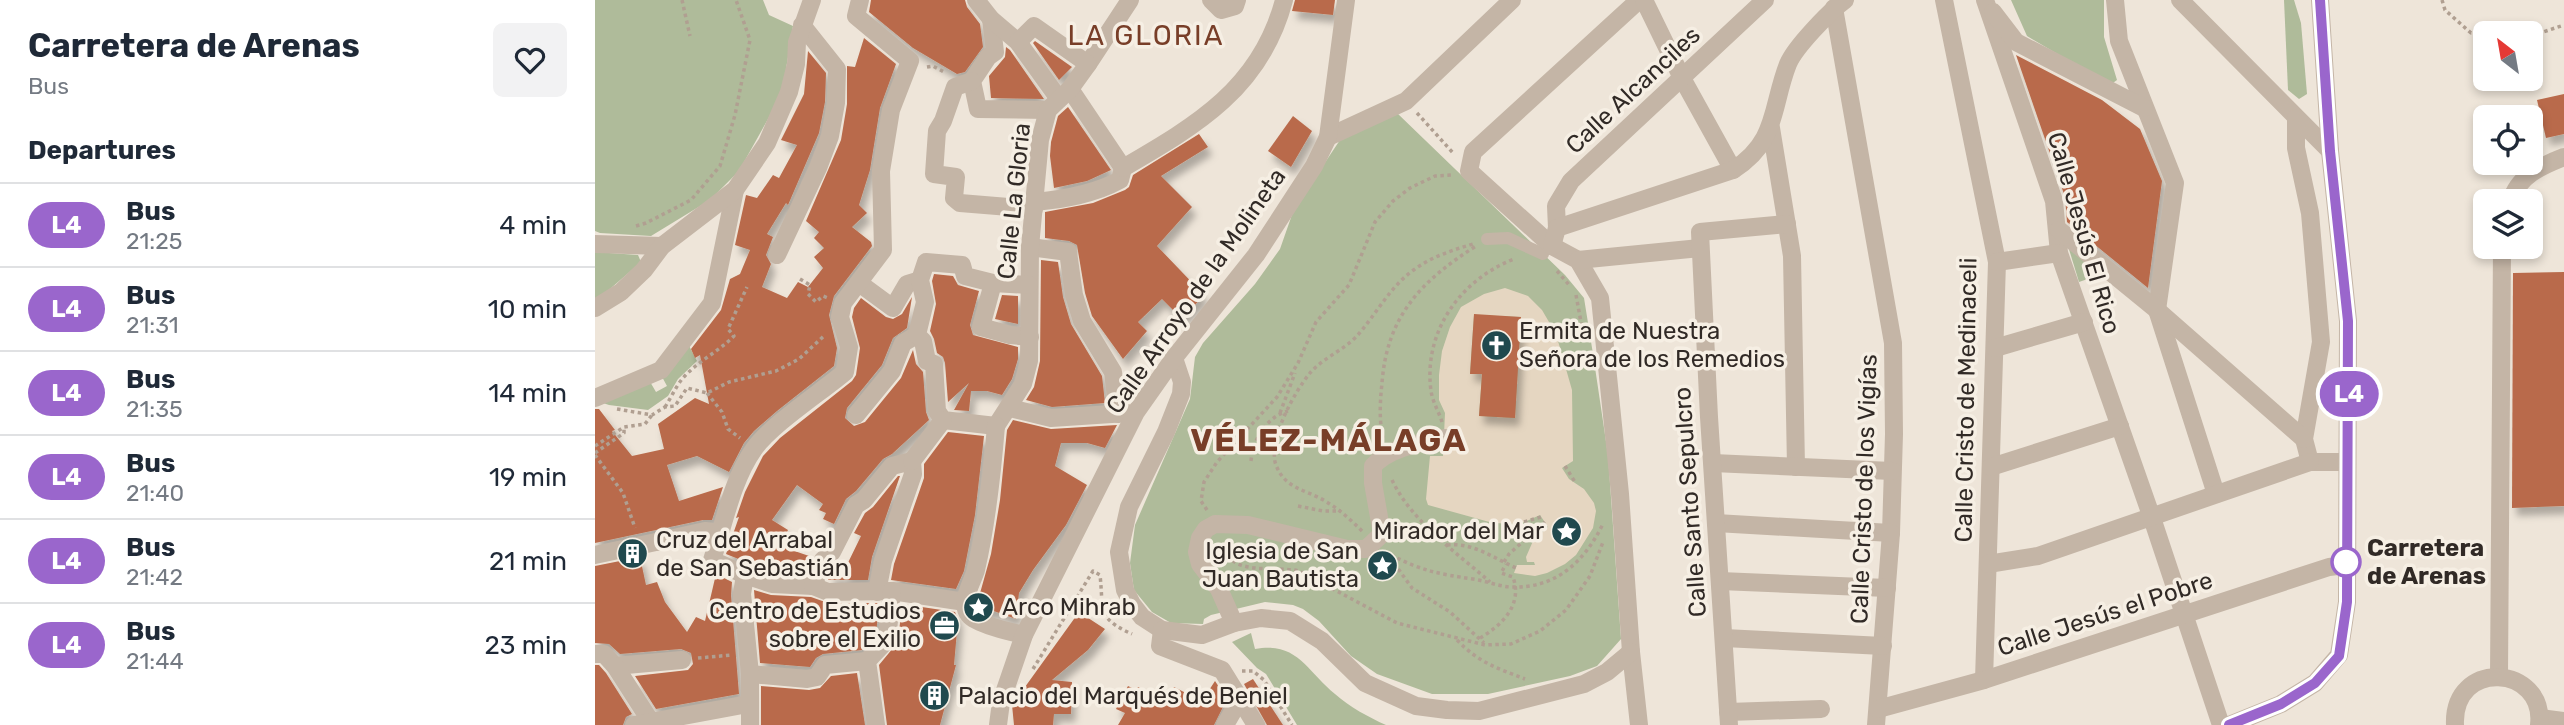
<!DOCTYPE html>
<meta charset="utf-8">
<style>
body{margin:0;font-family:Rubik,sans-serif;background:#f2f2f3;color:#1f2937;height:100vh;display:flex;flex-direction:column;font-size:26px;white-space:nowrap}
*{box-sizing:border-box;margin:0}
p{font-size:23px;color:#747a83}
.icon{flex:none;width:38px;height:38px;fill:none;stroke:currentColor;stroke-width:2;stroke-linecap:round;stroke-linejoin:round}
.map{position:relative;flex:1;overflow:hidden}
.drawer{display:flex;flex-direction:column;background:#fff;width:595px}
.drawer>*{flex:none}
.badge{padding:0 14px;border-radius:23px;font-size:24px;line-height:46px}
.needle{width:46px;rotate:329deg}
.tools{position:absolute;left:1878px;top:21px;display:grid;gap:14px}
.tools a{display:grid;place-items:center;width:70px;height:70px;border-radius:10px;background:#fff;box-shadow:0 4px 10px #0003;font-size:35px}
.map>.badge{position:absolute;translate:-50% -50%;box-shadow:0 0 0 4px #fff}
h2{padding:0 28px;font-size:26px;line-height:63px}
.round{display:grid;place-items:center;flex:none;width:74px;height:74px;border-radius:10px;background:#f2f2f3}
.overview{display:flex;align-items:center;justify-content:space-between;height:119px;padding:0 28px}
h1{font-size:33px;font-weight:700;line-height:52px}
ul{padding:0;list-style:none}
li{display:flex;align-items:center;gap:21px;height:84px;padding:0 28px;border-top:2px solid #e0e1e3}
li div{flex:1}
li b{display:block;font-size:26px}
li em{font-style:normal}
li .badge{min-width:77px;font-weight:700;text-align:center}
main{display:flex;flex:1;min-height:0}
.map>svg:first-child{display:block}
.green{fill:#afbb9a}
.plaza{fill:#e5d6c1;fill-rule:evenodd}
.building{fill:#b96b4b;filter:url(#shadow)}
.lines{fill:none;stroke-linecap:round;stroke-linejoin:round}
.path{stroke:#b09f91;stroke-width:3.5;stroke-dasharray:3.5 3.5;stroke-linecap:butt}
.service{stroke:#c4b5a6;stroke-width:12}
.pedestrian{stroke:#c4b5a6;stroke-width:18}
.minor{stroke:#c4b5a6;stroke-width:18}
.tertiary{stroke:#c4b5a6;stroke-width:18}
.line-casing{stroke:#fff;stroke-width:16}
.line{stroke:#9a66cc;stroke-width:10}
.stop-dot{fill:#fff;stroke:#9a66cc;stroke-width:3.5}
.labels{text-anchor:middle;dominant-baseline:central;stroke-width:7;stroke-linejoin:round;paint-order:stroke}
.street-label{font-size:24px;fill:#312a26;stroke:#f6efe4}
.poi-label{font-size:24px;fill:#312a26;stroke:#f6efe4;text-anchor:start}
.stop-label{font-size:24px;font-weight:bold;fill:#312a26;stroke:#f6efe4;text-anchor:start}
.quarter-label{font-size:28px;letter-spacing:2px;fill:#783e28;stroke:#f6efe4}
.district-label{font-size:32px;font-weight:bold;letter-spacing:2px;fill:#783e28;stroke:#f6efe4}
</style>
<main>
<section class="drawer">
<div class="overview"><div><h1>Carretera de Arenas</h1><p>Bus</p></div><a class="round"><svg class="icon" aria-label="heart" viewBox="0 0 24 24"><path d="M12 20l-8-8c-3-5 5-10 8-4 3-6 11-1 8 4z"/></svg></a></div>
<h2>Departures</h2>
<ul>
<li><span class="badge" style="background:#9a66cc;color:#fff">L4</span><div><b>Bus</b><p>21:25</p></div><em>4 min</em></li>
<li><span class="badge" style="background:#9a66cc;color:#fff">L4</span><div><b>Bus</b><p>21:31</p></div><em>10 min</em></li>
<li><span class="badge" style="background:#9a66cc;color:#fff">L4</span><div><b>Bus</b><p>21:35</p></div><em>14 min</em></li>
<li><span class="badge" style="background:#9a66cc;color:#fff">L4</span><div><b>Bus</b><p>21:40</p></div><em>19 min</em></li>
<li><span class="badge" style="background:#9a66cc;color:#fff">L4</span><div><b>Bus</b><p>21:42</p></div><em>21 min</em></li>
<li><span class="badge" style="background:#9a66cc;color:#fff">L4</span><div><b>Bus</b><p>21:44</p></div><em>23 min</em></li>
</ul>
</section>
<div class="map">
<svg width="1969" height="725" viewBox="0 0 1969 725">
<defs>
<filter id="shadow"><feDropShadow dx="4.5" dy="8" stdDeviation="3.5" flood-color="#0004"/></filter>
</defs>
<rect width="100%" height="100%" fill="#eee5d9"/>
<g class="green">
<polygon points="0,0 168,0 174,15 198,26 187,94 144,171 115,200 56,236 5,233 0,231"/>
<polygon points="1416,0 1509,0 1509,37 1522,80 1515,85 1432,36"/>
<polygon points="1689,0 1699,0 1706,23 1712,94 1704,99 1693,90"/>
<polygon points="802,113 970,275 989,298 998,354 1013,455 1026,639 1002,666 975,676 893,694 837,694 782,674 756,656 724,621 708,609 698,605 670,602 616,615 609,619 608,624 576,623 557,612 539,590 535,563 540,525 595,399 600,357 608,343 660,284 685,249 699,209 745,140"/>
<polygon points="1473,246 1510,273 1484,282"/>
<polygon points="0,252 43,255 46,262 0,302"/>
<polygon points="92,342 102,361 83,379 73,396 53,410 14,405 5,402 54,380 61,392 72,386 66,375"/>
<path d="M656 633 660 649C702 641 712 671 740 694 755 707 773 717 791 725H702L671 674 662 668 637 642Z"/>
</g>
<path class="plaza" d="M910 288 933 296 947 310 961 334 977 390 978 461 967 468 974 479 989 489 999 503 1001 511 998 528 981 555 970 564 952 573 940 576 919 573 922 565H940L939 562H932L931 557 938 541 953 527 945 515 925 524 898 523 833 505 831 499 835 456H848L850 413 844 400V375L847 351 855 327 866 307 889 294ZM879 315 926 317 920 418 884 416 887 374 875 373Z"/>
<g class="building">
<polygon points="276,0 370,0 372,7 385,24 388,47 370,72 362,74 318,48 274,12"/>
<polygon points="700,0 740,0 738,15 697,11"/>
<polygon points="269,38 301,64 285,108 275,170 264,205 272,213 257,227 276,242 277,246 239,296 234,315 242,348 239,366 182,411 159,431 149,443 134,472 102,456 72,465 84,501 128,487 117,520 108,520 0,543 0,409 4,409 20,430 17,431 37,456 69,449 63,424 100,398 114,404 105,355 100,358 96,349 126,310 135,279 145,274 155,250 140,245 151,195 162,198 178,175 184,178 202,145 186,140 209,94 213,51 231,73 230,102 224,133 193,205 191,203 172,234 178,237 171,255 176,264 167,287 192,298 203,282 213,287 228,268 219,257 229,248 219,238 224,232 211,221 246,140 252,104 252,66 260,67"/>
<polygon points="440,41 477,67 464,80 438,43"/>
<polygon points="411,47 415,50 449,99 396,98 394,76 410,57"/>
<polygon points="1421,55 1507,100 1545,129 1567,181 1553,288 1472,222 1470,197"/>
<polygon points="1969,94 1969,134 1951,138 1942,100"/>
<polygon points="473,107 516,170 492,181 459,188 455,156 456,142 463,116"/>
<polygon points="698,116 717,131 696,167 673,151"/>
<polygon points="604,134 613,147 566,176 597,207 562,246 609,295 587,319 567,299 543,322 552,331 528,359 497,316 490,293 482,245 474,241 450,238 450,212 498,203 530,190 534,187 538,175"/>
<polygon points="446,260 463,262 468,297 476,324 507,376 510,403 457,407 431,400 439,387 445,361"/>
<polygon points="1969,272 1969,506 1917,508 1918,273"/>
<polygon points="339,274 358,276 363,285 384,291 375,325 378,335 423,347 423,359 417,379 407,395 392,391 376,391 374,411 359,410 374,383 353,402 350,363 348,357 342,353 339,339 335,331 341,304 337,281"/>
<polygon points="407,295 423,296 423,324 400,319"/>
<polygon points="317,297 312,328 298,338 287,365 252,408 250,418 259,426 270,422 306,378 318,350 321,364 328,372 331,412 334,420 297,454 288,459 261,491 251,499 239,524 228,519 231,513 224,510 228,504 202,485 177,520 193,530 185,546 217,557 210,574 179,573 131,554 144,517 141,518 150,492 168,456 185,438 257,381 261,375 265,348 257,317 259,308 266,298 291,317 298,319 307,314"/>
<polygon points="879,314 926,317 920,418 884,416 887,374 875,374"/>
<polygon points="418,420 456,429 522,425 510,448 492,443 466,443 460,466 492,485 471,525 438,570 424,593 421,619 396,610 395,613 386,610 382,604 396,554 405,500 412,430"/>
<polygon points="353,432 389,436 380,515 369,571 361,589 296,580 299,564 329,478 329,464"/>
<polygon points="303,476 305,476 277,557 273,580 233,580 236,571 248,573 266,536 259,533 270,513 278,507"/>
<polygon points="45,557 51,585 62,582 70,602 92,632 101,617 110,621 121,574 137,582 136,595 144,694 61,709 40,676 93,670 98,664 96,653 86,649 25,654 14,644 0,643 0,566"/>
<polygon points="159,590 176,595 216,597 233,603 284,603 281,635 267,650 228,654 221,658 215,667 165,663"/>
<polygon points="307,604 360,612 363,620 359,665 361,665 345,725 292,725 284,665 303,642"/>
<polygon points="484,612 510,629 493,650 457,680 477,682 476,714 459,714 458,725 419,725 417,705"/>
<polygon points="0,665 4,665 11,673 37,714 31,717 28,725 0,725"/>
<polygon points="262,673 270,725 166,725 166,686 214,690 225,688 236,676"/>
<polygon points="658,679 688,725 672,725 649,684"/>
<polygon points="620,681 632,699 619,725 523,725 530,713 521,709 533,686 541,690 543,687 571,702 579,687 607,701"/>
</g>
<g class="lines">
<g class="path">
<polyline points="87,0 95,36"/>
<polyline points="1847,0 1850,10 1876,33 1925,33"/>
<polyline points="1936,36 1969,25"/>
<polyline points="332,67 338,66 351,73"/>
<polyline points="822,113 859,154"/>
<polyline points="41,226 51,223 96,200 125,166 140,115 155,40 141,0"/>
<polyline points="962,271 975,286"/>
<polyline points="205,279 215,285 213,294 221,302 228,296 233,298"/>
<polyline points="981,295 988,333"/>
<polyline points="112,393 127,412 133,429 145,438"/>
<path d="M70 407C76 398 81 386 88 378 103 361 123 352 139 336L133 329 152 287"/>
<polyline points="22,409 57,415 70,407 80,406 92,388 112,393 134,382 181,371 204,359 230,335"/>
<polyline points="685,413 700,373"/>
<path d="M847 422C844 412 838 403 836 391 828 332 865 280 919 259"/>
<path d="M788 438C784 421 785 401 787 383 792 316 826 281 881 246"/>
<polyline points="0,446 29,427 50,424 57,415"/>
<polyline points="0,453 29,433 29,427"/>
<polyline points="0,455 28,493 40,528"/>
<path d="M656 461C658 440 671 417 693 411"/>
<polyline points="970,466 980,482"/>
<path d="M797 480C817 522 861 552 895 582"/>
<polyline points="703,506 728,511 746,511"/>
<polyline points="612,510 606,501 609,482 622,462 682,397 703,363 721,322 754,285 780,222 798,201 815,188 840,176 858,175"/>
<polyline points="929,522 946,517"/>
<path d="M767 531C756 520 744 509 730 501 710 489 690 489 681 465 672 441 700 391 715 373 728 358 747 351 761 337 781 315 795 286 820 269 838 256 858 250 878 244"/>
<path d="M627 543C634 578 679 565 704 571L802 623 890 645 916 644 945 631 971 610 995 576 1008 542"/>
<path d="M852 545C877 542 899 558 921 568"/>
<polyline points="791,552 817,588 855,612 889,643"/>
<path d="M796 555C827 571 844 574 878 579 891 581 903 586 915 587 961 589 989 562 1008 524"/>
<polyline points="909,562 914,554 950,522"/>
<path d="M885 638C907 625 928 605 918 577L906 573 911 564"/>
<path d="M862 640C884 663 902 668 930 679"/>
<polyline points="103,658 137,655"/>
<path d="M438 669 498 571 505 575C509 610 501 618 537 634"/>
<polyline points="647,671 658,671 669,680 697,725"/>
</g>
<polyline class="service" points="892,239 913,238 948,254"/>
<g class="pedestrian">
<polyline points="396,19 400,52 393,57 377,81 383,109 453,110"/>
<polyline points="493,64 535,0"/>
<polyline points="377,81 360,87 348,121 342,131 339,174 361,177 359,198 365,203 439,209"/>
<path d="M440 202C469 199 500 194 525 180L528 168"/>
<polyline points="435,247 473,252 479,295 487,321 518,372 523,414"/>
<polyline points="264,283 298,308 312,284 325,280"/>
<polyline points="398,283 386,327 415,335 435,337"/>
<polyline points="0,398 66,370 117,303 140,190"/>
<polyline points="415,408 456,418 532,413"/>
<polyline points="261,415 297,371 308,343 322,335"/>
<polyline points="0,555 61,542"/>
<polyline points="150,575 177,584 218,586 233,592 297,591 370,602"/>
<polyline points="218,586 228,560 237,552 261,505 269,500 297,466 317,461 318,474 288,561 282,592"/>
<path d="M639 623 624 589 605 564 602 552 605 538 611 529 620 524 653 525 752 549H771L787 534 778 483V466C795 447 826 443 850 438"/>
<polyline points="0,654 9,654 20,666 87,660"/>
<polyline points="20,666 58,725"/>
<polyline points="155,674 212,679 222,677 230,665 272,661"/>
<polyline points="39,725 153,704"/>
<polyline points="281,725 272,661 292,640 297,591"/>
</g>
<g class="minor">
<polyline points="381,0 396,19 423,42 464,99"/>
<polyline points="616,0 626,10 640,6 642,0"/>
<polyline points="1044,0 878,152 874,171 957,246 983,260 1005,298 1025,494 1036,652 1044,725"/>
<polyline points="1049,0 1087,78 1138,170"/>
<polyline points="1349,0 1402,262 1389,680"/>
<polyline points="1390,0 1459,201 1464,253 1557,518 1626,725"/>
<polyline points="1520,0 1524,41 1580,183 1562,310 1621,494"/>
<polyline points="1585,0 1735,151"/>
<polyline points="1239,8 1298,343 1299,434 1296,533 1281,725"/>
<polyline points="1398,12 1421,42 1549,108"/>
<path d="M475 89 528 168C602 125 666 88 689 0"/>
<polyline points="1701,118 1701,148 1715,213 1726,342 1709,439 1715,462 1752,462"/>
<polyline points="1176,128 1197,256 1201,467"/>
<polyline points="733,137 811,101 917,0"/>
<path d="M1916 201C1923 176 1946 166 1969 157"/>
<polyline points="962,228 961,206 976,181 1170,0"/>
<polyline points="1464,230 1562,310 1709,439"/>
<polyline points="0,244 67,246"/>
<path d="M957 246 962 228 1138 170C1183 142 1176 107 1193 64 1200 47 1235 11 1250 0"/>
<polyline points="182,255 223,168 235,136 241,103 242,69 207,25"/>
<polyline points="983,260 1105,248"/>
<polyline points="1402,262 1464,253"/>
<polyline points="0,308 26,292 49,270 67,246 140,190 172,143 194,92 201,64 202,42 217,0"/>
<polyline points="1400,348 1489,322"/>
<polyline points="579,358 587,382 586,394 571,432 534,507 524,552 530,590 537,604 547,617 567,630 607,635 639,623 666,618 695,621 727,641 770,683 821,706 852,710 884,711 989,684 1012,672 1036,652"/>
<polyline points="401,426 428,384 434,361 435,247 445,140 453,110 475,89 493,64 439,26 423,42"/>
<polyline points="401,426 348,420 342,411 339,364 332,361 328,341 322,335 330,302 325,280 331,262 367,265 370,276 398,283 434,285"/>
<path d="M401 426C397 475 392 522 381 570 377 583 364 603 374 615 381 624 416 632 429 635"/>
<polyline points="317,461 348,420"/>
<polyline points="1118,463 1297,471"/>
<polyline points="1396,467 1525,426"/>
<polyline points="1121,523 1296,533"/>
<polyline points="61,542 110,531 126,533"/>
<polyline points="1393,564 1443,556 1715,462"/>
<polyline points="1125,581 1292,588"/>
<polyline points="567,630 565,646 627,670 661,725"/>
<polyline points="1129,638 1288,646"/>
<polyline points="1904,676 1907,247"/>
<polyline points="1283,709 1389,680 1734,567 1751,565"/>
<polyline points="1133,712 1226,709"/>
<polyline points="1945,718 1969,721"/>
<path d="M155 725V674L147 594 150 575 117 560C129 524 137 480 159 449 177 424 225 393 250 372L254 347 245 317 248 303 288 250 286 171 296 110 315 61 261 16 265 0"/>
<polyline points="403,725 406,702 429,635 541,412 579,358 661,255 719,166 733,137 751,0"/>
<polyline points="630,725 645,699"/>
<polyline points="1134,725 1114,417 1105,232 1192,224"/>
<path d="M1860 725C1857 658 1951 665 1944 725"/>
</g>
<polyline class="tertiary" points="1634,725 1686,704 1720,683 1744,655 1752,602 1753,321 1735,151 1725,0"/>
</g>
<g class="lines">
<defs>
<polyline id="line" points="1634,725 1686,704 1720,683 1744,656 1752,602 1753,321 1735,151 1725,0"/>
</defs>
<use href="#line" class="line-casing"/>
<use href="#line" class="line"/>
</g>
<defs>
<symbol id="church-disc" viewBox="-11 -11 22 22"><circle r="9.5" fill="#20494e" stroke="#f6efe4"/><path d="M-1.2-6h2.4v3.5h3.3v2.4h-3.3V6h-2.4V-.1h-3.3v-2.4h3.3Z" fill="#fff"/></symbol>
<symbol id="sight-disc" viewBox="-11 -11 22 22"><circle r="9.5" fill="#20494e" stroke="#f6efe4"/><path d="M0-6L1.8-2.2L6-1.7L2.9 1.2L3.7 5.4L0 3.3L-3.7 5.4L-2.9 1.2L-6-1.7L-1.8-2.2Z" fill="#fff"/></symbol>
<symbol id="building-disc" viewBox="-11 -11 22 22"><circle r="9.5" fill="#20494e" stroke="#f6efe4"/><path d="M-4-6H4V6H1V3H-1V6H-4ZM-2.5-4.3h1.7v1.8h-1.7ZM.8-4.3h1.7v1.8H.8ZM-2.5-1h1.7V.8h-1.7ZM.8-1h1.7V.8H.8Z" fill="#fff"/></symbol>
<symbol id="office-disc" viewBox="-11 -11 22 22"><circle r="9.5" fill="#20494e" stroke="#f6efe4"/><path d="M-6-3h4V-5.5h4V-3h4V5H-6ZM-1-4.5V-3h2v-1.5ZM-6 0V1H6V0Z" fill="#fff"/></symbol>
</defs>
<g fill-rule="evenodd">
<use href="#church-disc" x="884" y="328" width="35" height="35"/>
<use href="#sight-disc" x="954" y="514" width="35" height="35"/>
<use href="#building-disc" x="20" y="536" width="35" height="35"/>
<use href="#sight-disc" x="770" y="548" width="35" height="35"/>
<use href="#sight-disc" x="366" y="590" width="35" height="35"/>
<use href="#office-disc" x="332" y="608" width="35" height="35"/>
<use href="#building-disc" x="322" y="678" width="35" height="35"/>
</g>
<circle class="stop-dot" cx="1751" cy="562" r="14"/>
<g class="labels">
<g class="street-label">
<text transform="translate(1038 90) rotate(-43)">Calle Alcanciles</text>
<text transform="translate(419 201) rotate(-84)">Calle La Gloria</text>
<text transform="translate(1489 233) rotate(74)">Calle Jesús El Rico</text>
<text transform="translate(601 291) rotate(-55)">Calle Arroyo de la Molineta</text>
<text transform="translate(1371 400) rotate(-89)">Calle Cristo de Medinaceli</text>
<text transform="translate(1269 489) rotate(-88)">Calle Cristo de los Vigías</text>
<text transform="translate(1095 502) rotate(-94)">Calle Santo Sepulcro</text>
<text transform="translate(1510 614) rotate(-18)">Calle Jesús el Pobre</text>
</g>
<g class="poi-label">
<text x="924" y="331">Ermita de Nuestra<tspan x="924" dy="28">Señora de los Remedios</tspan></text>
<text x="949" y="531" text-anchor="end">Mirador del Mar</text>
<text x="61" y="540">Cruz del Arrabal<tspan x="61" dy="28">de San Sebastián</tspan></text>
<text x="764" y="551" text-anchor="end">Iglesia de San<tspan x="764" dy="28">Juan Bautista</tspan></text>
<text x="407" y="607">Arco Mihrab</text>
<text x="326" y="611" text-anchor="end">Centro de Estudios<tspan x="326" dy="28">sobre el Exilio</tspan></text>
<text x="363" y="696">Palacio del Marqués de Beniel</text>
</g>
<g class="stop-label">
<text x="1772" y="548">Carretera<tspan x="1772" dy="28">de Arenas</tspan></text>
</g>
<g class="quarter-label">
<text x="551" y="35">LA GLORIA</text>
</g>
<g class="district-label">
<text x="734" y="440">VÉLEZ-MÁLAGA</text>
</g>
</g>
</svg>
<div class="tools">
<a><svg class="needle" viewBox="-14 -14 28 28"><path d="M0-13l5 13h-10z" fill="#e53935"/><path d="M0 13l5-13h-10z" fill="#747a83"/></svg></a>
<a><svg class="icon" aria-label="locate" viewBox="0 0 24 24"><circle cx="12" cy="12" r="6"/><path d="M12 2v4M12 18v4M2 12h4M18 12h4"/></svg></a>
<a><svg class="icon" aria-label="layers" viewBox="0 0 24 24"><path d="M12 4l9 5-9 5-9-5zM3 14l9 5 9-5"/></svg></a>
</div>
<b class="badge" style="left:1754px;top:394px;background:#9a66cc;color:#fff">L4</b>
</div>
</main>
